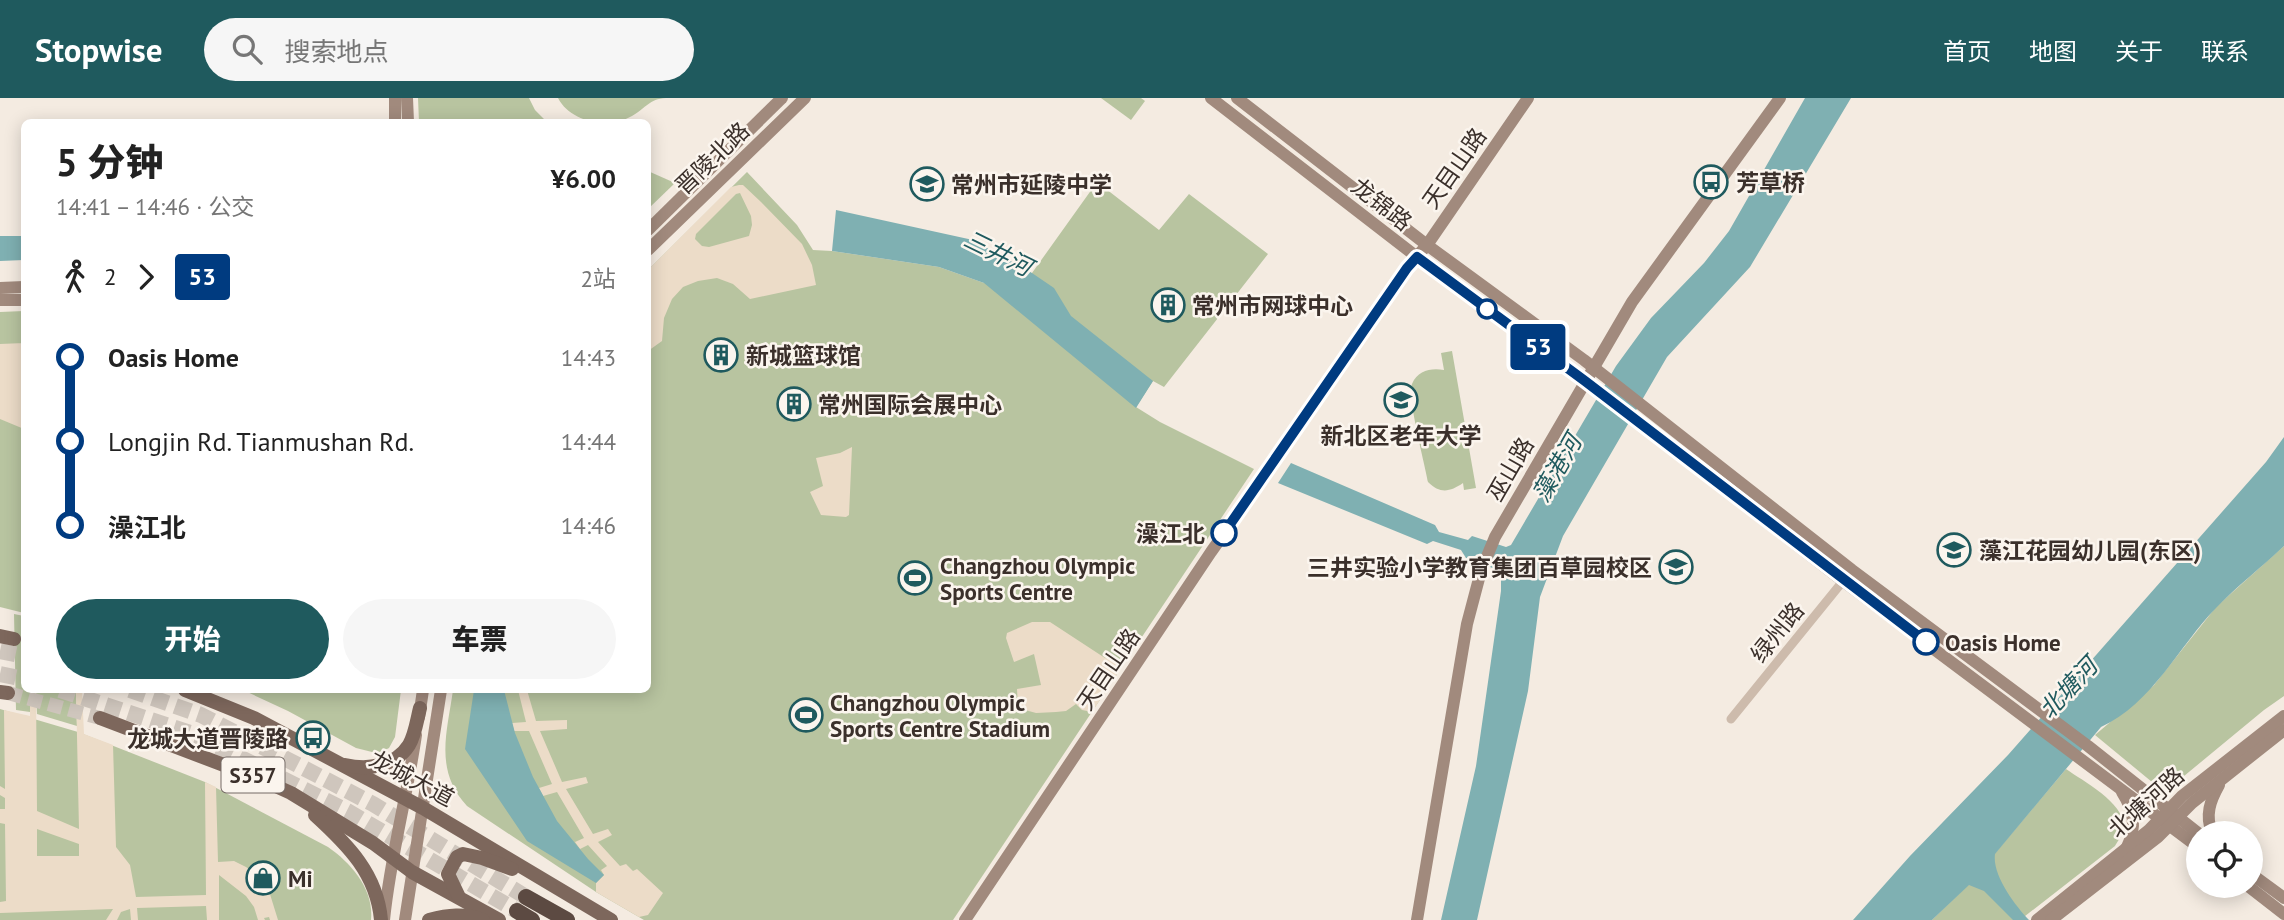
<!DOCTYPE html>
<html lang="zh">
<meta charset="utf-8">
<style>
body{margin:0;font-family:"PT Sans","Noto Sans SC",sans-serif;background:#f6f6f6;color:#222;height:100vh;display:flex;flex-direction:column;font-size:26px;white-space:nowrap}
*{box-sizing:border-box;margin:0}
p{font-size:23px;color:#767676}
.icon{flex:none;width:38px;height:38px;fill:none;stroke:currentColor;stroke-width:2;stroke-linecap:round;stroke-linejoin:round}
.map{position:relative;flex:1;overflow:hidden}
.panel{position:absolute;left:21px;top:21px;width:630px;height:574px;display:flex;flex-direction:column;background:#fff;border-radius:10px;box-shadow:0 4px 18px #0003}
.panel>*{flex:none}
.badge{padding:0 14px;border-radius:5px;font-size:24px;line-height:46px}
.controls{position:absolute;left:2186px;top:723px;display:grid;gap:14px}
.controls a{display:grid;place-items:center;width:77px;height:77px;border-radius:50%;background:#fff;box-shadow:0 4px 18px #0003;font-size:35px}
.map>.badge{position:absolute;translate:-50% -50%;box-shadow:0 0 0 4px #fff}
.legs{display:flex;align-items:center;gap:10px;height:77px;padding:0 35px;font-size:23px}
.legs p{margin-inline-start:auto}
.summary{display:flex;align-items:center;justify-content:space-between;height:119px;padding:0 35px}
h1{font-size:38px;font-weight:800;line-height:52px}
.action{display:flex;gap:14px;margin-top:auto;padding:14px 35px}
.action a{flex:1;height:80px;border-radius:42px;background:#1f5a5e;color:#fff;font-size:28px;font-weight:800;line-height:80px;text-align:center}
.action a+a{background:#f6f6f6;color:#222}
ul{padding:0 35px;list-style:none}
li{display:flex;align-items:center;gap:24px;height:84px;font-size:26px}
li i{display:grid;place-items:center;width:10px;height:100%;margin:0 9px;background:currentColor}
li i::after{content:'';width:18px;height:18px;margin:-9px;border:5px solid;border-radius:50%;background:#fff}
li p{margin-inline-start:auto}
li:first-child i{background:linear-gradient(#0000 50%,currentColor 0)}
li:last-child i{background:linear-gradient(currentColor 50%,#0000 0)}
header{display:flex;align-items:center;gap:42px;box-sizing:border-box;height:98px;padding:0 35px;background:#1f5a5e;color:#fff}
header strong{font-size:33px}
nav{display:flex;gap:38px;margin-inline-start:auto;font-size:24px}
.search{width:490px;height:63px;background:#f6f6f6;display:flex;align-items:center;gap:18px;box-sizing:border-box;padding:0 24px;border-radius:38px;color:#767676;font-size:26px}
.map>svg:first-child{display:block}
.green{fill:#b8c4a0}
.plaza{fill:#ecdcc8;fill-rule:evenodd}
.water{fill:#7fb0b2}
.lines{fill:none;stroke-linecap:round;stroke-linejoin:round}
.primary-tunnel{stroke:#cfc6bd;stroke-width:14;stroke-dasharray:14 7;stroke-linecap:butt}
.highway-tunnel{stroke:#cfc6bd;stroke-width:16;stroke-dasharray:16 8;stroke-linecap:butt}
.street{stroke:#cdbbac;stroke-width:9}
.secondary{stroke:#a18a7d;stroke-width:12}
.primary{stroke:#7d675c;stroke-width:14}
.highway{stroke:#5c4a42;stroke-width:16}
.line-1-casing{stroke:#fff;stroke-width:16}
.line-1{stroke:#003b80;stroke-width:10}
.stop-1-dot{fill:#fff;stroke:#003b80;stroke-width:3.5}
.labels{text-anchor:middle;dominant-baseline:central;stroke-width:5;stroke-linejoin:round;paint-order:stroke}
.shield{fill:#fbf5ee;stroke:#756b66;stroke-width:2}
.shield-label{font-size:21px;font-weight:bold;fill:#3b302b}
.street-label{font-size:23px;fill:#3b302b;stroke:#fbf5ee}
.poi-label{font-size:23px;font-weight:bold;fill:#3b302b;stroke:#fbf5ee;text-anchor:start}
.stop-label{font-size:23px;font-weight:bold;fill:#3b302b;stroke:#fbf5ee;text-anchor:end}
.water-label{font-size:24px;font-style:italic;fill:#1f5a5e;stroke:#fbf5ee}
</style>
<header>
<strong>Stopwise</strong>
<div class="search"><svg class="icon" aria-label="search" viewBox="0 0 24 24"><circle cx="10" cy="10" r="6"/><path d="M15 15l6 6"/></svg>搜索地点</div>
<nav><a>首页</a><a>地图</a><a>关于</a><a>联系</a></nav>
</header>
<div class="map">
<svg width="2284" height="822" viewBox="0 0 2284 822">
<rect width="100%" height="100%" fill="#f4ebe1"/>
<g class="green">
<polygon points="418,0 529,0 535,12 547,24 419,24"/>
<path d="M558 0H666C649 1 646 10 632 18 609 31 571 25 558 0Z"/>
<polygon points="1101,0 1141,0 1145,3 1131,22"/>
<polygon points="648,73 675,85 648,111"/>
<path d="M747 74 797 127 813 152 832 153 939 169 984 185 1032 175 1097 84 1159 132 1189 96 1268 156 1164 289 1153 283 1136 309 1160 324 1254 371 953 822H644L596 794 467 708C434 672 447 635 453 592H648V172Z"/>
<polygon points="24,213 24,515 0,509 0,214"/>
<path d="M1452 253 1476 390 1464 392 1463 385C1450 394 1440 396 1428 384 1425 366 1407 300 1412 286 1418 272 1431 270 1444 272L1441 255Z"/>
<polygon points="2284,448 2284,598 2264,612 2178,683 2164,686 2152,684 2095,637 2154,587 2216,509"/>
<polygon points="14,516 24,518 24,592 30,592 30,614 16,612"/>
<polygon points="36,592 76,592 77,628 37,616"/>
<polygon points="243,592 401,592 395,639 389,650 381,654 372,654 356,650 288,613"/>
<path d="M0 611 78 634 205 684 328 749C351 765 374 791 371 822H0Z"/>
<path d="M2066 671C2084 684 2130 707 2123 734 2122 738 2117 744 2115 748L2020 822H1932L1969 786Z"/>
</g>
<g class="plaza">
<path d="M739 87H743L761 104 802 146 812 167 816 187 750 201 733 186 717 180 698 183 683 189 672 201 664 220 662 243 648 253V172L731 89ZM740 95 751 118 752 127 749 138 709 149 702 148 695 141 696 136 736 96Z"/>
<polygon points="22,127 24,127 24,331 0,321 0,246 24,245"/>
<polygon points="852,349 849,417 846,419 821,417 810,394 823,388 816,360 840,355"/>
<polygon points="1032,524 1050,524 1105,560 1125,564 1092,614 1082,612 1076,606 1066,613 1056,614 1036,615 1018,610 1017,591 1041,587 1034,556 1014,564 1006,540 1007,535"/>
<path d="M30 592H36L37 713 79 731 76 592H82L84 636 113 647 116 749 130 767 136 799 206 797 205 684 216 689 218 764 234 763 246 769 258 778 269 793 278 822H270L269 819 264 820 265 822H258L254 809 246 798 219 777V822H207L206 808 137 810 138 822H131L130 811 121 814 117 822H106L113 811 0 815V804L6 803 5 726 0 725V711H5V700L0 697V688L5 691 4 612 30 618ZM37 731 79 746V758H37Z"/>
<polygon points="518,592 527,592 536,623 567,622 567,631 540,633 562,684 586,679 588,685 566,691 593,736 608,731 612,737 598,744 620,768 626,766 633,773 637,771 663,795 648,817 639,819 596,794 596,785 604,777 601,772 607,768 588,747 580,751 575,744 584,740 557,694 543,698 539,690 552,686 529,633 514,633 512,625 526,624"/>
</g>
<g class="water">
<polygon points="1805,0 1851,0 1750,169 1667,259 1563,438 1540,499 1528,593 1477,822 1441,822 1476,668 1501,493 1501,481 1498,472 1466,460 1461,452 1433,443 1427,446 1278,385 1291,365 1435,427 1439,434 1468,442 1472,438 1506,449 1511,447 1616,268 1651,220 1704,165 1729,133"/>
<polygon points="836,112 973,142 1032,175 1054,190 1071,218 1153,283 1136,310 984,185 939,169 832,153"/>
<polygon points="0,138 24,138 24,162 0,163"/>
<path d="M2284 339V448C2262 469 2237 488 2216 510 2179 548 2152 606 2101 629L1995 756C1992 777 2015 807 2029 822H2013L1984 793 1969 787 1932 822H1853L1910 758 2008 657 2266 364Z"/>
<polygon points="474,592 504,592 515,635 533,679 557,723 588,761 604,777 596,785 527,743 465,651"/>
</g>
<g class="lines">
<polyline class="primary-tunnel" points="8,595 100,620"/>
<g class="highway-tunnel">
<polyline points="0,553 24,558"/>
<polyline points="0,576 24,581"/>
<polyline points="60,592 193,636 347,713 517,813"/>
<polyline points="130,592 201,617 373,706 526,799"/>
</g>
<polyline class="street" points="1731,621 1852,472"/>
<g class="secondary">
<polyline points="395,0 395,24"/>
<polyline points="407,0 408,24"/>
<polyline points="1211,0 1417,159 1585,283 1843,483 2198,749"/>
<polyline points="1237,0 1427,147 1584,262 1852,472 2088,648 2198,735"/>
<polyline points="648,132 782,0"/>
<polyline points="648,152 805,0"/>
<polyline points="0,190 24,189"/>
<polyline points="0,202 24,202"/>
<polyline points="419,619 423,592"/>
<path d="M2122 694C2134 713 2137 728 2127 749"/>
<path d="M2212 735C2205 717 2210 703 2219 687"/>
<polyline points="2250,775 2284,800"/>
<polyline points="2248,788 2284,816"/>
<path d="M384 822C390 760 407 699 416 637"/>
<polyline points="405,822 441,592"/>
<polyline points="965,822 1211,454 1262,382 1407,170 1427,147 1528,0"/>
<polyline points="1417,822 1467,526 1481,473 1495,439 1632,204 1780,0"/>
<polyline points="2037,822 2149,732 2182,698 2284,618"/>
<polyline points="2051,822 2158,739 2192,705 2284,632"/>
</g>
<g class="primary">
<polyline points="0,538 14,541"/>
<polyline points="185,592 254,620 423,710 611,822"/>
<polyline points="0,594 8,595"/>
<polyline points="100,620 258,680 291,695 373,745 412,774 499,822"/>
<path d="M345 667C367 672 395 669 409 647 415 637 417 622 420 610"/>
<path d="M315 717C348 747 377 776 381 822"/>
<polyline points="458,797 448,776 457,759 463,756 482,760 512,771"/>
<path d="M429 822C448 817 464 815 483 822"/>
</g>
<g class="highway">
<polyline points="526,799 567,822"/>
<polyline points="517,813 532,822"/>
</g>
</g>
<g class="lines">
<defs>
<polyline id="line-1" points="1224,435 1407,170 1417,159 1585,283 1926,544"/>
</defs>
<use href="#line-1" class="line-1-casing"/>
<use href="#line-1" class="line-1"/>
</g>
<defs>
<symbol id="bus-ring" viewBox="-11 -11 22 22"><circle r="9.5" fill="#fbf5ee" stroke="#1f5a5e" stroke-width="1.5"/><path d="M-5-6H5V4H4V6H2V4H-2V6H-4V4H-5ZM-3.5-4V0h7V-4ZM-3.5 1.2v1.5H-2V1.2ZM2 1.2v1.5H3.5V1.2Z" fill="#1f5a5e"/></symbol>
<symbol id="school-ring" viewBox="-11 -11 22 22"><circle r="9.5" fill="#fbf5ee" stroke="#1f5a5e" stroke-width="1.5"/><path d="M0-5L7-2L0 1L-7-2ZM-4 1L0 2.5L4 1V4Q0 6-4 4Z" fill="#1f5a5e"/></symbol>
<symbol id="building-ring" viewBox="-11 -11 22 22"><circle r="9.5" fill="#fbf5ee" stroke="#1f5a5e" stroke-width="1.5"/><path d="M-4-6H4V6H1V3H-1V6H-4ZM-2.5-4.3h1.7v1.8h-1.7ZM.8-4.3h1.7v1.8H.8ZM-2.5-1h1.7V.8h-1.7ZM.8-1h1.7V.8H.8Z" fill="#1f5a5e"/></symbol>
<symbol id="stadium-ring" viewBox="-11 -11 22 22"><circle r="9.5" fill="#fbf5ee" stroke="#1f5a5e" stroke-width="1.5"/><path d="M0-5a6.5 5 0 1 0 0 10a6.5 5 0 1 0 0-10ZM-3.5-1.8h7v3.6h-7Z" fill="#1f5a5e"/></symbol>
<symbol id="shop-ring" viewBox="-11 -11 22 22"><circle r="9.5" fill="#fbf5ee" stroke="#1f5a5e" stroke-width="1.5"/><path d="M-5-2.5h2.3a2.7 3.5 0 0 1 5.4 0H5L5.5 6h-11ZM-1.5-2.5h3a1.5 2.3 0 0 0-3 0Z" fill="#1f5a5e"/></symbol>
</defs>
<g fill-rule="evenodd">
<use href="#bus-ring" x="1692" y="65" width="38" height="38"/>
<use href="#school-ring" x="908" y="67" width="38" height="38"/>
<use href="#building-ring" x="1149" y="188" width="38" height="38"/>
<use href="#building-ring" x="702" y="238" width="38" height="38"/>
<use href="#school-ring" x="1382" y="283" width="38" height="38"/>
<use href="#building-ring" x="775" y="287" width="38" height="38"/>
<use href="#school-ring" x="1935" y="433" width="38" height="38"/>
<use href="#school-ring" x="1657" y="450" width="38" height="38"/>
<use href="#stadium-ring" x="896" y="461" width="38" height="38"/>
<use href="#stadium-ring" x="787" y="598" width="38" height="38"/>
<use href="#bus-ring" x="294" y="621" width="38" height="38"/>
<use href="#shop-ring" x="244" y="761" width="38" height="38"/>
</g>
<g class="stop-1-dot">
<circle cx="1487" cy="211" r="9"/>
<circle cx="1224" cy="435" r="12"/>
<circle cx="1926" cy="544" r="12"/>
</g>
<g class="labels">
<rect class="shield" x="221.5" y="659.5" width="63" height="35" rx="5"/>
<g class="shield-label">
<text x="253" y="677">S357</text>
</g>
<g class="street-label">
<text transform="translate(712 60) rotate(-44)">晋陵北路</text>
<text transform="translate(1454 70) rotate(-55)">天目山路</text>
<text transform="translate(1382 106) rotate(38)">龙锦路</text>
<text transform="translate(1510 371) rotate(-60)">巫山路</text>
<text transform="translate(1777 534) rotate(-51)">绿州路</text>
<text transform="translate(1108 571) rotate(-56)">天目山路</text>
<text transform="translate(412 680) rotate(28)">龙城大道</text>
<text transform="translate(2146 704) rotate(-42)">北塘河路</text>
</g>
<g class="poi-label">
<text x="1736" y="84">芳草桥</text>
<text x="951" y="86">常州市延陵中学</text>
<text x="1192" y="207">常州市网球中心</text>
<text x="746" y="257">新城篮球馆</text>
<text x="818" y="306">常州国际会展中心</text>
<text x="1401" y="337" text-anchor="middle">新北区老年大学</text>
<text x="1979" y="452">藻江花园幼儿园(东区)</text>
<text x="940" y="467">Changzhou Olympic<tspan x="940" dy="26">Sports Centre</tspan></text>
<text x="1652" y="469" text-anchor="end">三井实验小学教育集团百草园校区</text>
<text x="830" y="604">Changzhou Olympic<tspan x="830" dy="26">Sports Centre Stadium</tspan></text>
<text x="288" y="640" text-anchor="end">龙城大道晋陵路</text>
<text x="288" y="780">Mi</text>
</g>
<g class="stop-label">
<text x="1205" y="435">澡江北</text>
<text x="1945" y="544" text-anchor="start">Oasis Home</text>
</g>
<g class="water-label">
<text transform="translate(998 155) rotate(26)">三井河</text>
<text transform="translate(1557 370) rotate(-60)">藻港河</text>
<text transform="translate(2068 590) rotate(-47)">北塘河</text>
</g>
</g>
</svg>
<div class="controls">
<a><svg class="icon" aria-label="locate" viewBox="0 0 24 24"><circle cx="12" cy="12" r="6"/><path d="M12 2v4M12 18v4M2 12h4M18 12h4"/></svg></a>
</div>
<b class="badge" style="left:1538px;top:249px;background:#003b80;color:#fff">53</b>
<section class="panel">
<div class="summary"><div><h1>5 分钟</h1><p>14:41 – 14:46 · 公交</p></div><b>¥6.00</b></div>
<div class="legs"><svg class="icon" aria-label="walk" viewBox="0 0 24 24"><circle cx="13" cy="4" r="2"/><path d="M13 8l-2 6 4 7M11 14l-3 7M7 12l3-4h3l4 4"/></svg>2<svg class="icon" aria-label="forward" viewBox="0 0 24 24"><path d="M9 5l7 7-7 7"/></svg><b class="badge" style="background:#003b80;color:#fff">53</b><p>2站</p></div>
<ul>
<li><i style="color:#003b80"></i><b>Oasis Home</b><p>14:43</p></li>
<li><i style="color:#003b80"></i><span>Longjin Rd. Tianmushan Rd.</span><p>14:44</p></li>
<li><i style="color:#003b80"></i><b>澡江北</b><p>14:46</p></li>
</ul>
<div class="action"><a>开始</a><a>车票</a></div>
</section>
</div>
